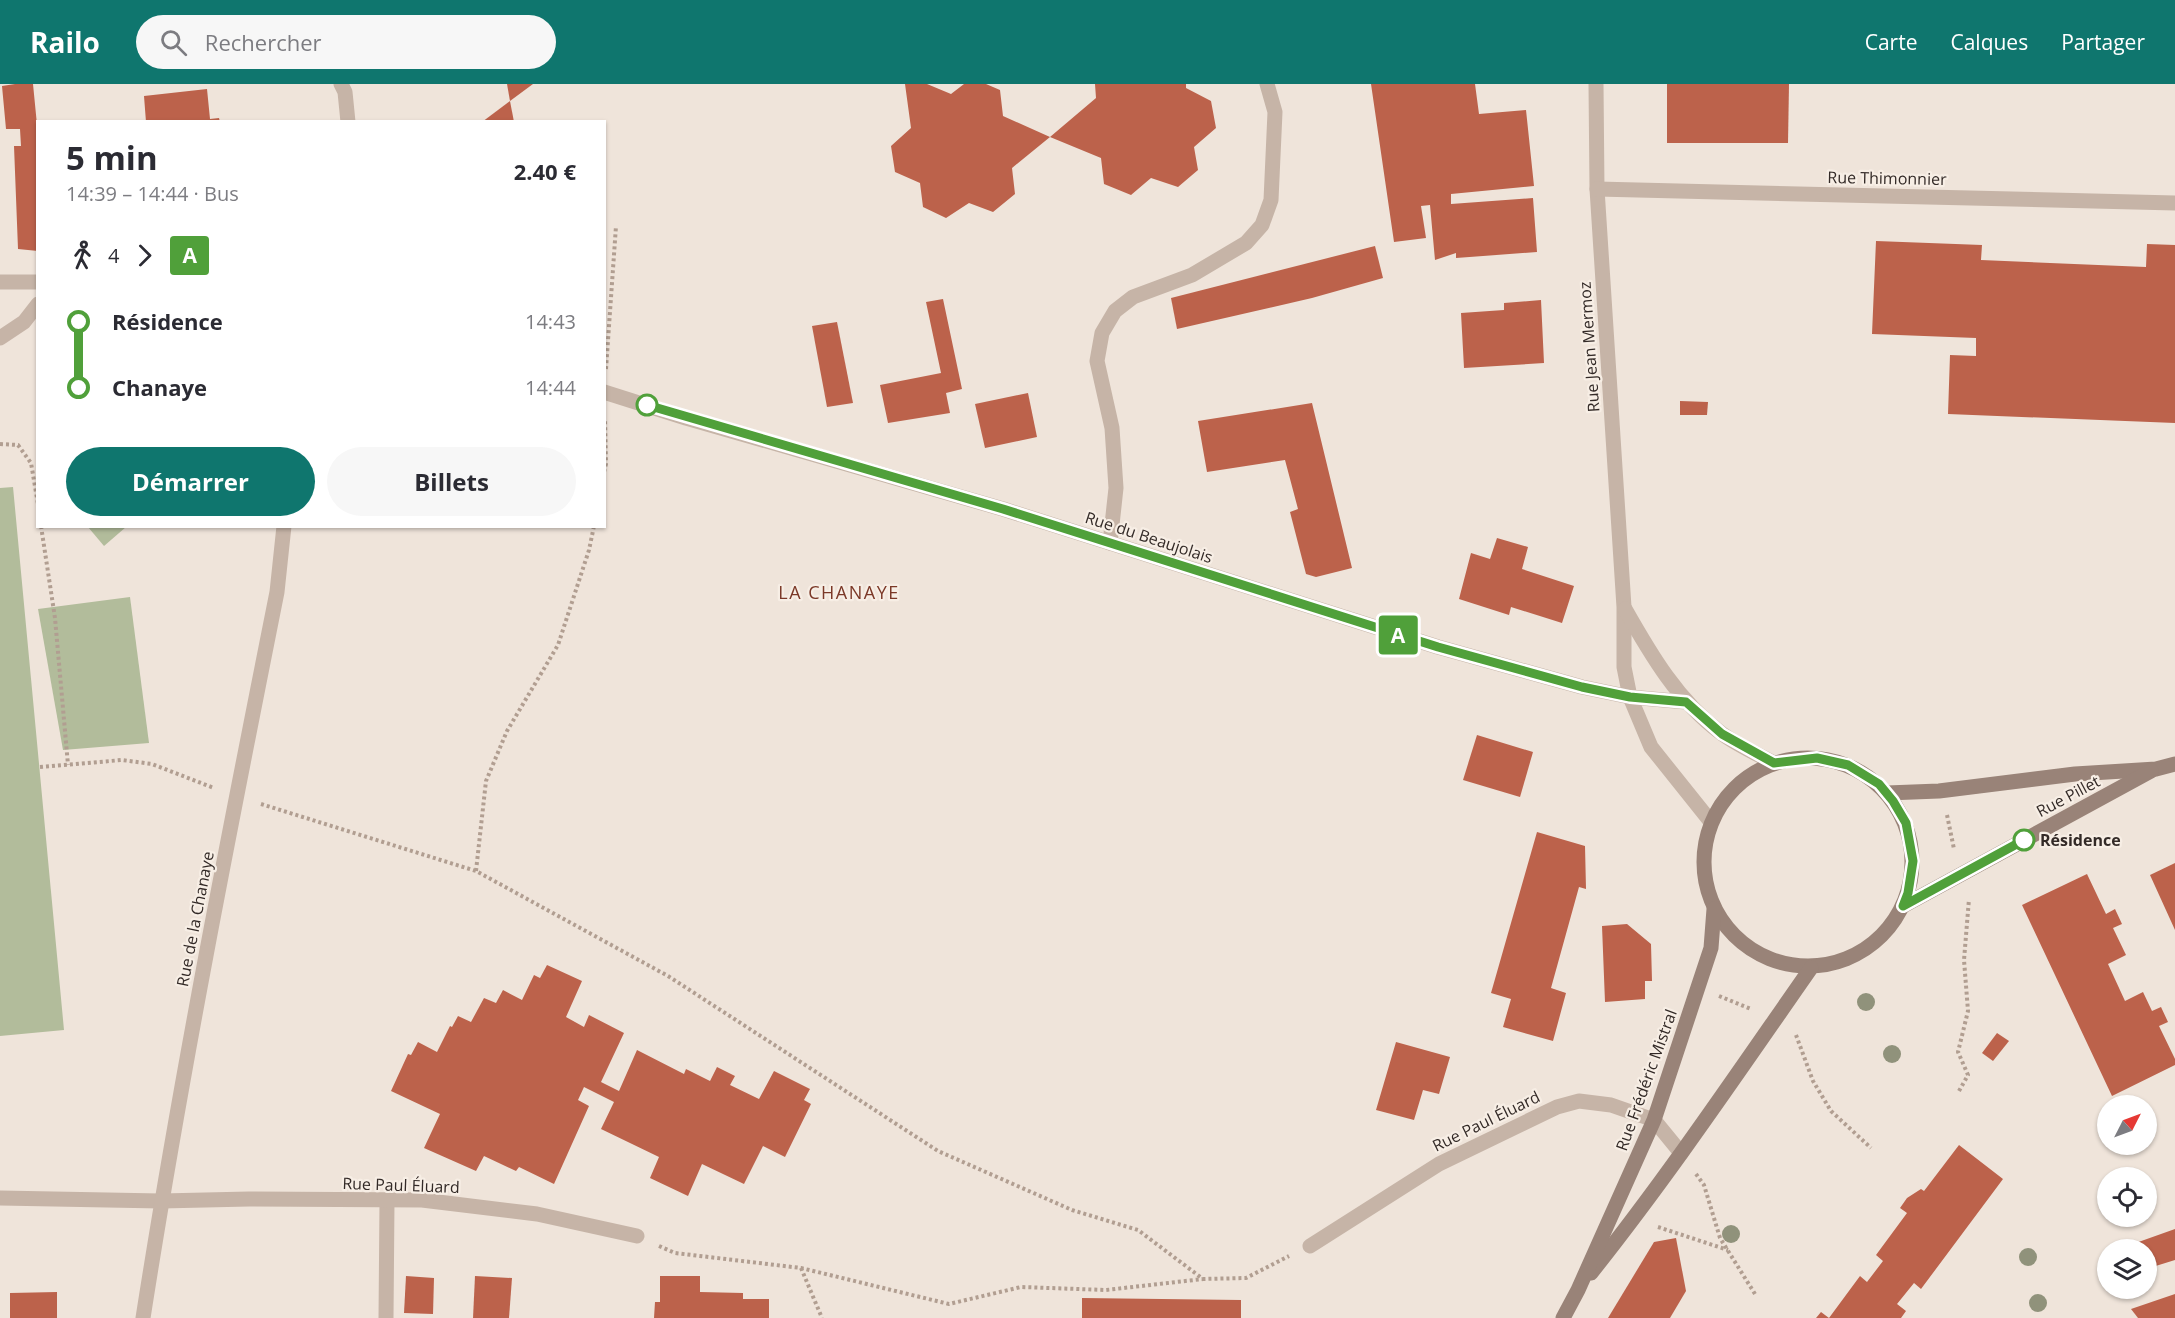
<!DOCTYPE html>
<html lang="fr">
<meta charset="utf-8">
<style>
body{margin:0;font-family:"Open Sans",sans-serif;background:#f7f7f7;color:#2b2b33;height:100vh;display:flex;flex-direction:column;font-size:22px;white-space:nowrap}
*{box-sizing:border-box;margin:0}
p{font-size:20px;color:#7c7c81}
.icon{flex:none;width:33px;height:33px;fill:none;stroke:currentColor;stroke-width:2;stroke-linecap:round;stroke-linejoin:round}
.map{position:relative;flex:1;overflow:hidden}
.side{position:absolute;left:36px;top:36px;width:570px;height:408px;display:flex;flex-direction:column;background:#fff;border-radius:0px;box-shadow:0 2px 4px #0004}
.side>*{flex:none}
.badge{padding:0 12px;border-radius:4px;font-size:21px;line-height:39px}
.needle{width:39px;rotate:48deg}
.tools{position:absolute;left:2097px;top:1011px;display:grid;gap:12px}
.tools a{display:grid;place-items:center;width:60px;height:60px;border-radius:50%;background:#fff;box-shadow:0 2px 4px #0004;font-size:30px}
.map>.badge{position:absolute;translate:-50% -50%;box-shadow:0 0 0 3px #fff}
.legs{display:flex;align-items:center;gap:9px;height:66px;padding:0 30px;font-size:20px}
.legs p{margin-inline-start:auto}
.head{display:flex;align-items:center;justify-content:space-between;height:102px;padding:0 30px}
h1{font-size:33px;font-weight:700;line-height:45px}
.cta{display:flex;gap:12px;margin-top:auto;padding:12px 30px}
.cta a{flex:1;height:69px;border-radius:36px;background:#0f766e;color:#fff;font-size:24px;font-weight:700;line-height:69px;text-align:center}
.cta a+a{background:#f7f7f7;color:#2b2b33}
ul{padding:0 30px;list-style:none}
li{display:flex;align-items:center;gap:21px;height:66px;font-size:22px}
li i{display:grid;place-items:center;width:9px;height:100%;margin:0 8px;background:currentColor}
li i::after{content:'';width:15px;height:15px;margin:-8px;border:4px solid;border-radius:50%;background:#fff}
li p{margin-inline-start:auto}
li:first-child i{background:linear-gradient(#0000 50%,currentColor 0)}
li:last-child i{background:linear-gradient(currentColor 50%,#0000 0)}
header{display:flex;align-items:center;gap:36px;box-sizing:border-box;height:84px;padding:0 30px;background:#0f766e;color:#fff}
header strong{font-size:28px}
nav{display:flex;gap:33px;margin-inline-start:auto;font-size:21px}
.search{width:420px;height:54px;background:#f7f7f7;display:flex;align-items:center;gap:15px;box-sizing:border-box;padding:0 21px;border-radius:33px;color:#7c7c81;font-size:22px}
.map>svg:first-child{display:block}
.green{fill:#b2bc9b}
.building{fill:#bc624b}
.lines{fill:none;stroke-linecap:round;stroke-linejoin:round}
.path{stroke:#b19e91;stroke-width:4;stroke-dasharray:3 3;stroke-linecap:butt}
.lane{stroke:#c6b4a7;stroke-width:15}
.street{stroke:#c6b4a7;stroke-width:15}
.secondary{stroke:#998378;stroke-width:15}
.tree{fill:#90927b}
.line-1-casing{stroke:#fff;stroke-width:14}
.line-1{stroke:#50a03a;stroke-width:9}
.stop-1-dot{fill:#fff;stroke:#50a03a;stroke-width:3}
.labels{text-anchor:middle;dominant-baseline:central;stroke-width:4.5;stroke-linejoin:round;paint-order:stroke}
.street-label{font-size:16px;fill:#332a27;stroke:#f7eee5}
.stop-label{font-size:16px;font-weight:bold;fill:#332a27;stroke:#f7eee5;text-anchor:start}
.neighbourhood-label{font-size:18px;letter-spacing:1.5px;fill:#7b3827;stroke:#f7eee5}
</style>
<header>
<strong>Railo</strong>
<div class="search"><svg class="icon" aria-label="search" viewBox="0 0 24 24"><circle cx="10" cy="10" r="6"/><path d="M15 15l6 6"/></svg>Rechercher</div>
<nav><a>Carte</a><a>Calques</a><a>Partager</a></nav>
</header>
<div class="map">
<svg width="2175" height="1234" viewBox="0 0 2175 1234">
<rect width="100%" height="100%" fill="#efe4da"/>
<g class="green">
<polygon points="13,403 64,946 0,952 0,404"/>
<polygon points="88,443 126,443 104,462"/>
<polygon points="130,513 149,659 63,666 38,525"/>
</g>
<g class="building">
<polygon points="15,0 33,0 38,51 38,167 18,165 14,62 21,62 20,45 6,45 2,2"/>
<polygon points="507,0 533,0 510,17"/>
<polygon points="905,0 927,0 951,10 964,0 986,0 1000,6 1003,32 1050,53 1096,14 1095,0 1186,0 1186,4 1211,17 1216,44 1194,63 1198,86 1178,103 1151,94 1131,111 1104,100 1101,74 1050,53 1012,84 1015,110 993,128 969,119 946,134 923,123 920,99 895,88 891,62 911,44"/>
<polygon points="1371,0 1475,0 1479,30 1526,26 1534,102 1451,110 1451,120 1533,114 1537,168 1456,174 1456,169 1435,176 1430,121 1421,122 1426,154 1394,158"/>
<polygon points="1667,0 1789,0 1788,59 1667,59"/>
<polygon points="207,5 210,35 219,34 220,38 146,38 144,12"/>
<polygon points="510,17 514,38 482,38"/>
<polygon points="1876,157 1982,161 1981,176 2146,183 2147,160 2175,161 2175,339 1948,330 1950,271 1976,272 1976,254 1872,250"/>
<polygon points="1375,162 1383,194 1312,214 1177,245 1171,214"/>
<polygon points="943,215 962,305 946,309 950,329 888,339 880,301 941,289 926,218"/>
<polygon points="1541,216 1544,279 1464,284 1461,229 1504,226 1504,219"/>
<polygon points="837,238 853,319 827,323 812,242"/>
<polygon points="1028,309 1037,353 985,364 975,320"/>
<polygon points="1680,317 1708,318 1707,331 1680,331"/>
<polygon points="1312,319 1352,484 1316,493 1306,490 1290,428 1298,425 1285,376 1207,388 1198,337"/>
<polygon points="1497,454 1528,463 1522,485 1574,502 1562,539 1511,523 1509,531 1459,515 1471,469 1490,475"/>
<polygon points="1477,651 1533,668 1520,713 1463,696"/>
<polygon points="1537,748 1585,762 1586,805 1579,803 1551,904 1566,909 1553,957 1503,943 1511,915 1491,909"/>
<polygon points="2175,779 2175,846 2150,791"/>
<polygon points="2087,790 2106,830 2115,825 2122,840 2113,844 2126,871 2108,880 2125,917 2143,908 2152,927 2161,923 2168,938 2159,942 2175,975 2175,981 2112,1012 2022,821"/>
<polygon points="1627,840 1651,860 1652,897 1645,897 1645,915 1605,918 1602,842"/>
<polygon points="547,881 582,897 566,933 584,943 589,931 624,949 601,998 619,1007 637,966 684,990 686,985 710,997 717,983 735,992 730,1001 759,1015 774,987 810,1005 804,1016 811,1020 785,1073 763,1062 744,1100 702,1080 688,1112 650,1094 659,1073 601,1045 614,1018 584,1003 578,1016 589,1022 554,1100 519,1083 516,1087 484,1072 476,1087 424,1064 440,1030 391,1007 408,970 411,971 418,958 437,968 450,942 452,943 458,932 471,938 484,914 496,919 503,906 522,916 534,891 540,894"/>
<polygon points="1997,949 2009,957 1993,977 1982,969"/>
<polygon points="1396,958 1450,973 1439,1010 1423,1006 1414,1036 1376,1026"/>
<polygon points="1959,1061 2003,1095 1921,1205 1914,1199 1897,1220 1906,1227 1901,1234 1816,1234 1821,1228 1829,1234 1860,1192 1867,1198 1883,1177 1876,1171 1907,1129 1900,1124 1907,1114 1921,1105 1924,1107"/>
<polygon points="2175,1145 2175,1176 2146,1185 2146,1166 2116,1166"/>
<polygon points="1676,1154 1686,1207 1670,1234 1608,1234 1654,1158"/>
<polygon points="406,1192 434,1194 433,1230 404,1229"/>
<polygon points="475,1192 512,1194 509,1234 473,1234"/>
<polygon points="660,1192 700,1192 700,1208 743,1209 743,1215 769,1215 769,1234 654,1234 655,1218 660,1218"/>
<polygon points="57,1208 57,1234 10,1234 10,1209"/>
<polygon points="2175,1210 2175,1234 2138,1234 2131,1225"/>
<polygon points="1082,1214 1241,1216 1241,1234 1082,1234"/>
</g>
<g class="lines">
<g class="path">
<polyline points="606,285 616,142"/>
<polyline points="0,360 18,361 31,379 38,420"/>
<polyline points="604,388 606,380 605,335"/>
<polyline points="41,442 55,534 68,681"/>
<polyline points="40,683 122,676 152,680 214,704"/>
<polyline points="261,720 476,787 668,892 938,1067 1072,1126 1138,1146 1203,1195 1246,1194 1289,1172"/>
<polyline points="1947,731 1954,765"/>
<polyline points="476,787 486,697 507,647 558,561 589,466 594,442"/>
<polyline points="1719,912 1751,925"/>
<polyline points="1796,951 1813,997 1831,1027 1871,1064"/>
<polyline points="1959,1007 1968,991 1958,968 1968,927 1964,876 1969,815"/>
<polyline points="1696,1090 1704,1101 1720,1154 1755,1210"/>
<polyline points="1658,1143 1728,1166"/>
<polyline points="659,1162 675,1169 801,1184 949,1220 1021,1203 1106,1206 1203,1195"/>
<polyline points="801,1184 822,1234"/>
</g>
<g class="lane">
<polyline points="341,0 345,8 348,38"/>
<polyline points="0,254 24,238 38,220"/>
<polyline points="1110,459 1116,404 1112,344 1097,277 1102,249 1115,227 1133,213 1192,191 1246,159 1262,141 1271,116 1275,28 1267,0"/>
<polyline points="386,1234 387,1117"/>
</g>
<g class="street">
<polyline points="1596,0 1597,105 1624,523 1624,583 1630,613 1651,663 1711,738"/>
<polyline points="1597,105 2175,119"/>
<polyline points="0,198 38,198"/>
<polyline points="604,308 686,334 1003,425 1438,563 1582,603 1630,613 1686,618"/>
<path d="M1625 525C1651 571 1678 617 1721 649 1737 661 1757 670 1774 679"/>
<polyline points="0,1114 161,1117 249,1115 422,1116 537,1130 637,1152"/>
<polyline points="1310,1162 1439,1080 1557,1023 1579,1017 1611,1021 1654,1036 1681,1069"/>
<path d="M143 1234C181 991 229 749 277 508L284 442"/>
</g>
<g class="secondary">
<circle cx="1808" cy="778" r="104"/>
<polyline points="1887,709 1939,707 2075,690 2156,685 2175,680"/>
<polyline points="1903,822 2151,687"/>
<path d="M1591 1189C1669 1091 1739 987 1811 884"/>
<polyline points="1563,1234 1578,1206 1654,1036 1711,864 1714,825"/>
</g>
</g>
<g class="tree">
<circle cx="1866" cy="918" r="9"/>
<circle cx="1892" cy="970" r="9"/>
<circle cx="1731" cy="1150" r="9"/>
<circle cx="2028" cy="1173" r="9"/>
<circle cx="2038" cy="1219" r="9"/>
</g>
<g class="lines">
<defs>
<polyline id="line-1" points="647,321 1003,425 1438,563 1582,603 1630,613 1686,618 1722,650 1774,679 1817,674 1848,681 1879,700 1893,717 1906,739 1913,777 1908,809 1903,822 2024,756"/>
</defs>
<use href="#line-1" class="line-1-casing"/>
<use href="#line-1" class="line-1"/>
</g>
<g class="stop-1-dot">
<circle cx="647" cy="321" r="10"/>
<circle cx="2024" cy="756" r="10"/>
</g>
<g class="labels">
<g class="street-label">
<text transform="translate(1887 94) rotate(1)">Rue Thimonnier</text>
<text transform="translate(1589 263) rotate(-94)">Rue Jean Mermoz</text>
<text transform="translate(1149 453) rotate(18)">Rue du Beaujolais</text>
<text transform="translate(2068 712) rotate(-28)">Rue Pillet</text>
<text transform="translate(195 835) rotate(-79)">Rue de la Chanaye</text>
<text transform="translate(1646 996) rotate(-70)">Rue Frédéric Mistral</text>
<text transform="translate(1486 1037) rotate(-26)">Rue Paul Éluard</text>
<text transform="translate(401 1101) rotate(2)">Rue Paul Éluard</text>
</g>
<g class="stop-label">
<text x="2040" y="756">Résidence</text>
</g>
<g class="neighbourhood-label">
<text x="839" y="508">LA CHANAYE</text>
</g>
</g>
</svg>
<div class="tools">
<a><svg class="needle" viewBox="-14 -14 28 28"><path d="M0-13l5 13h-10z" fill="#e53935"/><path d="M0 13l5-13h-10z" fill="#7c7c81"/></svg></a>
<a><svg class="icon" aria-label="locate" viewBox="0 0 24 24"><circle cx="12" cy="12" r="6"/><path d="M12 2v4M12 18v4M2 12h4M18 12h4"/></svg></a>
<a><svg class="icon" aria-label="layers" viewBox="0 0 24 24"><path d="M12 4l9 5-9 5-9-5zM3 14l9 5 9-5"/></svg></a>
</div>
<b class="badge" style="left:1398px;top:551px;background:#50a03a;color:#fff">A</b>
<section class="side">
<div class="head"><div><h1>5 min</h1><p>14:39 – 14:44 · Bus</p></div><b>2.40 €</b></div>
<div class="legs"><svg class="icon" aria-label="walk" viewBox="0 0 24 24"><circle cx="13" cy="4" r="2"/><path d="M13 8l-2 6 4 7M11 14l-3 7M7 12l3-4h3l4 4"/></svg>4<svg class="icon" aria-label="forward" viewBox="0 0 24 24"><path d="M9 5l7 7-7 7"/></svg><b class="badge" style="background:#50a03a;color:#fff">A</b></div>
<ul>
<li><i style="color:#50a03a"></i><b>Résidence</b><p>14:43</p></li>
<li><i style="color:#50a03a"></i><b>Chanaye</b><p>14:44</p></li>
</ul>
<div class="cta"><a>Démarrer</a><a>Billets</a></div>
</section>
</div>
